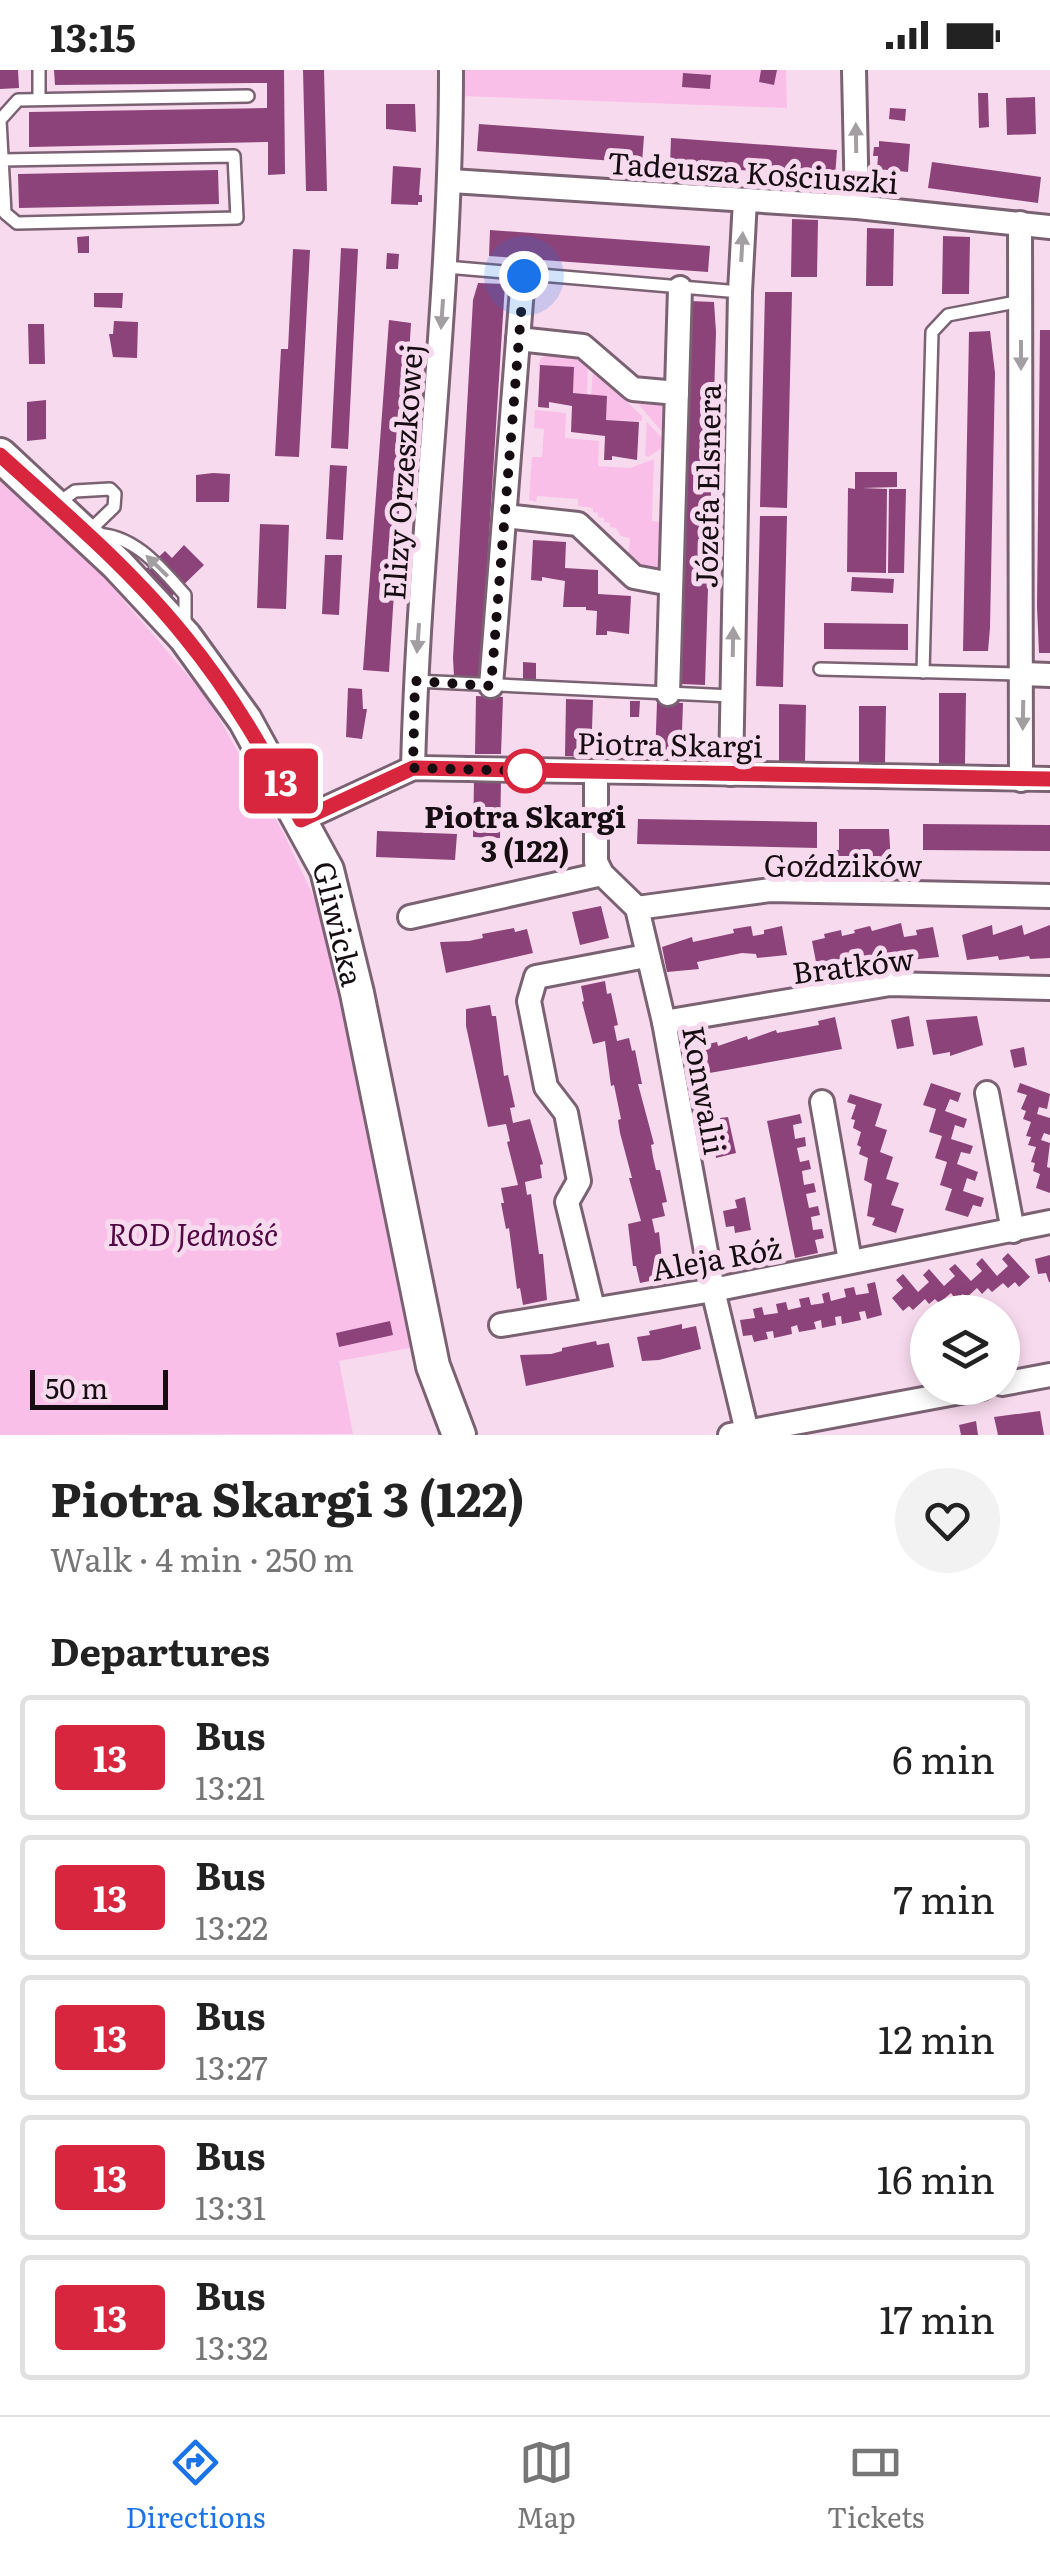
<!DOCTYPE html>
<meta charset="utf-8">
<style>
body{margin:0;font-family:Literata,serif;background:#f2f2f2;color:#222;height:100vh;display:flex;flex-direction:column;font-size:38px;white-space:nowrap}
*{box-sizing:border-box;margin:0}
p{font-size:32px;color:#767676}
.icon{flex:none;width:55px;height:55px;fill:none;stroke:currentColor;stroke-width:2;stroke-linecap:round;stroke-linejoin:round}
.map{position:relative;height:1365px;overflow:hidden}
.panel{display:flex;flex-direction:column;background:#fff;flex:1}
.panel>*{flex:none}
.badge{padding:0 20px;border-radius:8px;font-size:35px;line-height:65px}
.tools{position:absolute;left:910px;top:1225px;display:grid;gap:20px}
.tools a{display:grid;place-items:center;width:110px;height:110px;border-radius:50%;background:#fff;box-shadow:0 5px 15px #0003;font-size:50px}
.scale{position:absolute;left:30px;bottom:25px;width:138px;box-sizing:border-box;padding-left:10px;border:5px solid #160d13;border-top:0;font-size:28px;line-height:35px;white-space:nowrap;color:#160d13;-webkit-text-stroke:8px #f8daee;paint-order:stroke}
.you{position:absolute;width:50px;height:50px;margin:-25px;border:8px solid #fff;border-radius:50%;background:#1a73e8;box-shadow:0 0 0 15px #1a73e833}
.map>.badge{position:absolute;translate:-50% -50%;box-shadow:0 0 0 5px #fff}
h2{padding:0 50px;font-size:38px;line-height:90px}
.round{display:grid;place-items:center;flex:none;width:105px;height:105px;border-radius:52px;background:#f2f2f2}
.headline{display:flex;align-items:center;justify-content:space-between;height:170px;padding:0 50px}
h1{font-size:48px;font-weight:700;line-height:75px}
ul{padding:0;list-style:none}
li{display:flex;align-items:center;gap:30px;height:125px;margin:0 20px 15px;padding:0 30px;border:5px solid #e0e0e0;border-radius:10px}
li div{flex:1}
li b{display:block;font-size:38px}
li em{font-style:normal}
li .badge{min-width:110px;font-weight:700;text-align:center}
.status{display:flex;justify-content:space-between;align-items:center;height:70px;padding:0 50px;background:#fff;direction:ltr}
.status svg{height:28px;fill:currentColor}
.tab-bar{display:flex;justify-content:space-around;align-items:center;height:140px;border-top:2px solid #e0e0e0;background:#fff;font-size:28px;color:#767676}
.tab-bar a{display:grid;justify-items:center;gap:5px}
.tab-bar .selected{color:#1a73e8}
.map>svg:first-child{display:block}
.green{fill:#fabfe8}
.building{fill:#8c4379}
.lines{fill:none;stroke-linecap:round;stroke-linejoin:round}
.lane-casing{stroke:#7b6273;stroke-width:16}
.street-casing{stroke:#7b6273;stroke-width:28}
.secondary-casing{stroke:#7b6273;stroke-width:38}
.lane{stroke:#fff;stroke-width:11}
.street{stroke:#fff;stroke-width:22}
.secondary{stroke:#fff;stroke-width:32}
.oneway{fill:#a29ea1}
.line-casing{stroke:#fff;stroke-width:22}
.line{stroke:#d7263d;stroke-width:15}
.walk{stroke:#160d13;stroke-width:10;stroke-dasharray:0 18}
.stop-dot{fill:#fff;stroke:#d7263d;stroke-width:5}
.labels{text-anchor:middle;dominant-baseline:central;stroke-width:10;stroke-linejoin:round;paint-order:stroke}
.street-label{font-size:30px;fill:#160d13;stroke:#f8daee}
.stop-label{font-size:30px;font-weight:bold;fill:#160d13;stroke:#f8daee}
.park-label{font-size:30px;font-style:italic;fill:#500742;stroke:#f8daee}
</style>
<div class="status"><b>13:15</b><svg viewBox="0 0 49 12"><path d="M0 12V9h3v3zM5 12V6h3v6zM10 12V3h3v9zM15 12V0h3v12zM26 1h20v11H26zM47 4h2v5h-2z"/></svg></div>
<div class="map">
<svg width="1050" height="1365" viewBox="0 0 1050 1365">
<rect width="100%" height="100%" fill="#f8daee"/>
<g class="green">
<polygon points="461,0 786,0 787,38 462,26"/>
<polygon points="548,285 577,289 588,295 587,324 573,323 574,297 538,296 541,288"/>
<polygon points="593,300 642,346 642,351 606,350 606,326 591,326"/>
<polygon points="641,334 669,336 669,370 639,335"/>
<polygon points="535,340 566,343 565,368 599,371 598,396 630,398 654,389 652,451 670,453 668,498 646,505 628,486 630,468 621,466 616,458 610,457 610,453 604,452 604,448 598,447 598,443 593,442 593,438 578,436 578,429 537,426 536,432 529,430 532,387 542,387 544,359 534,358"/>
<polygon points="647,352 668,374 648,387 645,385"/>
<polygon points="0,404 84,484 208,629 282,760 321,842 415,1277 339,1291 353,1364 0,1365"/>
</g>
<g class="building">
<polygon points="0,0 18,0 19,18 0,19"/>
<polygon points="54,0 284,0 285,104 268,105 268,72 29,77 29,42 267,38 267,13 55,15"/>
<polygon points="303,0 324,0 327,121 306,121"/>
<polygon points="761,0 777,0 774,15 759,12"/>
<polygon points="683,3 711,5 710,19 682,17"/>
<polygon points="978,23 988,23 989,57 979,58"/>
<polygon points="1035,27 1036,64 1007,65 1006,28"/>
<polygon points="386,34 415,34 416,62 386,59"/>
<polygon points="890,38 906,39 905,51 889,49"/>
<polygon points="479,54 644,66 642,93 477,81"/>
<polygon points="671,68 837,80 835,107 670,95"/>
<polygon points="879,71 910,74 908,102 877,99 878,86 873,86 874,77 879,77"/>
<polygon points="932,92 1041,107 1038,133 928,118"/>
<polygon points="393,96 421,98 419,125 422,125 422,132 418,132 418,135 391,134"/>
<polygon points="218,100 219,134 19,138 18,104"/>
<polygon points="792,149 818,150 817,207 791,207"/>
<polygon points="867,158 894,159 893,216 866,216"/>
<polygon points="490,160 710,176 708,202 489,186"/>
<polygon points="89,166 89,183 78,183 77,167"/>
<polygon points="943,166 970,167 969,224 942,224"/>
<polygon points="341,178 358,179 348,379 331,378"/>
<polygon points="293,179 310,180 299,387 275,386 281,279 288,279"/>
<polygon points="387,183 399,184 398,199 386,199"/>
<polygon points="478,213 505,214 480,608 454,607 453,588 473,230"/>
<polygon points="765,222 792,222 787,438 760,437"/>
<polygon points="94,223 123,223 122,238 94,237"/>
<polygon points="690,231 714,232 716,262 705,615 681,614"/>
<polygon points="389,250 411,253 389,602 363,600"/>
<polygon points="114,251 138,252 137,288 113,287 109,264 113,264"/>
<polygon points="28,254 44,254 45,294 29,294"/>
<polygon points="1040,260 1050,260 1050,583 1039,583 1037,536"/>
<polygon points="990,261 995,303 990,558 988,581 963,581 969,262"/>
<polygon points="540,295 574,297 573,323 607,326 606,350 639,352 637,390 612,386 612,390 604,390 605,366 571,362 572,336 549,332 549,338 538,337"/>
<polygon points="46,330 46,369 27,371 27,332"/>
<polygon points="330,395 347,396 343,470 326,469"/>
<polygon points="855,402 897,402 897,417 862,418 887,419 886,503 847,502 848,418 855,419"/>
<polygon points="213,403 230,404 229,432 196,432 196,405"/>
<polygon points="889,419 906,419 904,503 888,503"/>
<polygon points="760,446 787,446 783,617 756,616"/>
<polygon points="260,454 289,455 286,539 257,538"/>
<polygon points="533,470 566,472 565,498 598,500 598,524 631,526 629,564 607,561 607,565 596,565 597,541 586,540 586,537 563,537 565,511 542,507 542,511 531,510"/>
<polygon points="184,475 204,495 170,528 144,501 165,481 172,488"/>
<polygon points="325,485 342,485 339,545 322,544"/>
<polygon points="852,507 894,509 893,523 851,521"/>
<polygon points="824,553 908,554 908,580 824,579"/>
<polygon points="523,592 536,593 536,609 523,609"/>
<polygon points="348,618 362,619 363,639 367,639 362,669 346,667"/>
<polygon points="939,623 966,623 965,694 939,694"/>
<polygon points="476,626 503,627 501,684 475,684"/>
<polygon points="566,629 593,630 591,687 565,686"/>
<polygon points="630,631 640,631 639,647 630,647"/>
<polygon points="657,632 683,633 681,690 655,689"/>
<polygon points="779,634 806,635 805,692 779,692"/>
<polygon points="859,636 886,636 885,694 859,693"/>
<polygon points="474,710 501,710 500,768 473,767"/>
<polygon points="638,749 817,752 817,778 637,774"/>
<polygon points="923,754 1050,755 1050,781 923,780"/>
<polygon points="839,759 889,759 891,794 834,792 834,780 839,780"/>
<polygon points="377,761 457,764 455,790 376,787"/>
<polygon points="601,836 609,868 580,875 572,842"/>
<polygon points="901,853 904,867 917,865 916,860 933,857 939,887 909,890 907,882 890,883 863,891 863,887 816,892 812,871 825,868 824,864 841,860 842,866 855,863 854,860 870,856 872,861"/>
<polygon points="992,855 993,865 1022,855 1024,865 1050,855 1050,888 1030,889 1029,886 999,890 998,886 967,890 962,865"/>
<polygon points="751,856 753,866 764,864 764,860 782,856 787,885 757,888 756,884 742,883 697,892 699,899 667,902 662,877 692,867 693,872 734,863 733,859"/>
<polygon points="514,858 515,862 527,859 533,883 446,903 440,872 469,871 483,868 482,864"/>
<polygon points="605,911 607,924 611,923 618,955 614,956 617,971 629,968 632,981 635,980 642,1014 638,1014 654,1074 651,1075 653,1087 656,1100 660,1100 667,1132 662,1133 665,1146 652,1149 655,1163 659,1162 664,1208 640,1213 636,1196 633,1196 628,1154 641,1151 629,1108 632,1108 620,1063 618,1050 621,1049 614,1015 611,1016 605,971 593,974 582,932 584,931 581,916"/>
<polygon points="490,935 492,946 496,946 504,1006 508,1005 515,1037 510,1038 513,1053 530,1049 543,1094 540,1095 542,1108 525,1112 527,1125 531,1124 539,1184 543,1184 547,1230 523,1235 520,1218 517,1219 509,1158 506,1159 501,1133 504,1133 501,1118 518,1115 507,1072 510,1071 506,1054 488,1057 466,956 466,939"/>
<polygon points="909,946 914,976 897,979 891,950"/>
<polygon points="977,946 983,975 950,986 950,982 933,985 926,950"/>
<polygon points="835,947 842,979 693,1006 688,982 701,980 700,976 717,972 718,976 747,966 748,970 776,960 777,963 819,955 818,951"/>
<polygon points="1024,977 1027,995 1014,998 1010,980"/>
<polygon points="931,1013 961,1023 958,1032 950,1029 945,1041 967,1049 964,1058 955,1055 951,1069 973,1076 970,1084 961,1082 957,1094 978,1102 975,1111 967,1108 963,1121 984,1128 981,1137 973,1135 968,1147 945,1140 952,1119 940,1115 947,1092 935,1088 942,1066 929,1062 936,1039 923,1035"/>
<polygon points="1020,1013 1050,1024 1047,1039 1039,1037 1037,1044 1050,1048 1050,1065 1044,1063 1041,1070 1050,1073 1047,1097 1050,1098 1050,1123 1036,1118 1040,1104 1033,1101 1035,1093 1031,1092 1036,1077 1028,1075 1031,1067 1026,1066 1031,1052 1023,1049 1026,1041 1021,1039 1027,1025 1017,1022"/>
<polygon points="850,1024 882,1034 875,1056 887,1060 880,1082 893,1087 886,1109 899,1113 891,1135 904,1139 896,1163 872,1155 875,1148 867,1146 872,1114 864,1110 868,1088 859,1084 861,1077 857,1075 861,1062 853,1058 855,1050 851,1049 856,1035 847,1032"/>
<polygon points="800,1044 802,1053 793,1055 795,1069 805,1067 806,1076 797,1078 800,1092 809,1090 811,1099 802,1101 804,1115 814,1113 816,1122 806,1124 809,1138 818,1136 820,1145 811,1147 813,1160 822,1159 824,1168 815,1170 818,1183 795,1188 767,1051"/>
<polygon points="728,1047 736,1083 716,1088 715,1080 705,1082 701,1062 721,1057 720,1048"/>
<polygon points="745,1127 751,1160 735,1163 734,1156 726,1157 723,1141 737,1138 735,1130"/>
<polygon points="1008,1183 1030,1207 1019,1217 1015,1212 1008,1218 1003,1213 992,1222 988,1218 982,1224 977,1218 966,1228 963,1224 956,1230 951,1223 939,1233 935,1229 929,1234 925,1229 913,1240 909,1236 903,1241 892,1228 903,1218 896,1210 903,1204 918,1222 929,1212 923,1205 929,1199 944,1216 955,1206 949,1199 955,1194 971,1211 982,1201 976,1194 982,1188 997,1206 1008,1196 1002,1189"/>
<polygon points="1050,1185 1050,1212 1049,1212 1046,1203 1038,1204 1035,1189"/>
<polygon points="875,1212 882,1245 867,1249 865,1241 859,1242 861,1250 842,1254 841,1246 835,1247 836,1255 822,1258 821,1250 814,1252 816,1259 799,1262 797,1255 791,1257 792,1264 774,1268 773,1261 766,1262 768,1269 754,1272 752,1265 743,1266 740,1250 755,1248 753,1239 762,1237 764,1245 778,1243 776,1234 786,1232 788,1240 801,1237 799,1229 809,1227 811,1235 824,1233 822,1224 829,1222 831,1231 846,1227 844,1219 854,1217 856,1225 869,1223 867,1214"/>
<polygon points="390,1251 393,1265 339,1277 336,1263"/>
<polygon points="682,1254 682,1259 696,1256 701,1279 659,1290 642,1291 637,1267 650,1265 649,1261"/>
<polygon points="596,1271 597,1275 609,1273 614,1297 526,1316 520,1285 551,1284 562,1281 562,1278"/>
<polygon points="1040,1341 1044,1365 998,1365 994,1347"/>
<polygon points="976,1351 978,1365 961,1365 959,1355"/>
</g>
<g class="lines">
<defs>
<g id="lane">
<polyline points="39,0 39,29"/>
<polyline points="0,90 2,90 234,86 237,148 17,153 5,143 0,50 18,30 248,26"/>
<polyline points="446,197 740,222"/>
<polyline points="58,433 75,421 110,419 115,424 114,437 89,461"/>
<path d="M94 464C134 464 160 497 185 525V557"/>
<polyline points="820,599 1023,604"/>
<polyline points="923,602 932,262 948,245 1021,231"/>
<polyline points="415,611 732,626"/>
</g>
<g id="street">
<polyline points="854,0 857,137"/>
<polyline points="451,111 857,137 1050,157"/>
<polyline points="1020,153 1021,710"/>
<polyline points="518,269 583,276 633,319 677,323"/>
<polyline points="505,446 578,454 634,507 671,514"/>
<polyline points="1023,604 1050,605"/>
<polyline points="491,616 523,206"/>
<polyline points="668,624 680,218"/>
<path d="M413 698C419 465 451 233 451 0"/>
<polyline points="596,702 596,792 602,804 637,838 664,952 713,1220 747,1362"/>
<polyline points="731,704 740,222 745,130"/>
<polyline points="301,750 413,698 1050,709"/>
<polyline points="637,838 770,820 1050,826"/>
<polyline points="410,847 602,804"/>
<polyline points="664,952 890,914 1050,918"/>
<polyline points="987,1023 1013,1161"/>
<polyline points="822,1032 850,1191"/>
<polyline points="593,1238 567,1132 579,1111 566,1043 546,1017 529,931 536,907 646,886"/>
<polyline points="501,1255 713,1220 1050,1152"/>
<polyline points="1002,1314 1050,1305"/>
<polyline points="730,1365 982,1318"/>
</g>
<g id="secondary">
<path id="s1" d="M0 385 117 494 185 567 245 650 327 800 357 923 433 1296 459 1365"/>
</g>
</defs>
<use href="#lane" class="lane-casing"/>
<use href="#street" class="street-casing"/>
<use href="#secondary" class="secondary-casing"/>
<use href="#lane" class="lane"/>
<use href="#street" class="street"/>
<use href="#secondary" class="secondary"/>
</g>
<defs><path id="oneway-solid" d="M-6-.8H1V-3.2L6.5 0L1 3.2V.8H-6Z" transform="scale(2.5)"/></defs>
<g class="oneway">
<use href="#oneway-solid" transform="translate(856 68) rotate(-91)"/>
<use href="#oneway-solid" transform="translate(742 177) rotate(-87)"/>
<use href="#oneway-solid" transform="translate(442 244) rotate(94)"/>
<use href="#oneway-solid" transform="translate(1021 285) rotate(90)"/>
<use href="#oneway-solid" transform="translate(157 496) rotate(-136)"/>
<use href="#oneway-solid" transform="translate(418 568) rotate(94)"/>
<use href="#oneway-solid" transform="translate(733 572) rotate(-89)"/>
<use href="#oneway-solid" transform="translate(1023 645) rotate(91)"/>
</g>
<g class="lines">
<defs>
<path id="line" d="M0 385C64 443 132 500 186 568 232 624 267 686 301 750L413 698 1050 709"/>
</defs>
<use href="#line" class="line-casing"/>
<use href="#line" class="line"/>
<polyline class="walk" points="524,206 491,616 415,611 413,698 525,701"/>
</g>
<circle class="stop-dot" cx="525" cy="701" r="20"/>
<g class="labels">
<g class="street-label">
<text transform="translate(753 101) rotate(4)">Tadeusza Kościuszki</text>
<text transform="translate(401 402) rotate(-86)">Elizy Orzeszkowej</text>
<text transform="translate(706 416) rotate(-89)">Józefa Elsnera</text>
<text transform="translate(670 673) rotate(1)">Piotra Skargi</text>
<text x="843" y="794">Goździków</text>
<text stroke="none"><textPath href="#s1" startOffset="588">Gliwicka</textPath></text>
<text transform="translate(853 894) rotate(-7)">Bratków</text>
<text transform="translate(706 1020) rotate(80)">Konwalii</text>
<text transform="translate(716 1187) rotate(-10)">Aleja Róż</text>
</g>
<g class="stop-label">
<text x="525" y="745">Piotra Skargi<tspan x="525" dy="34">3 (122)</tspan></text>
</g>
<g class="park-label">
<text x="193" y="1163">ROD Jedność</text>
</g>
</g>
</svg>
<div class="tools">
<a><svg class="icon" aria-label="layers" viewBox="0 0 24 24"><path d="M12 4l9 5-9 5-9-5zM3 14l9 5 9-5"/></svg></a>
</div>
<div class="scale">50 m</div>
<div class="you" style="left:524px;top:206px"></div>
<b class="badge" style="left:281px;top:711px;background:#d7263d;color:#fff">13</b>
</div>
<section class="panel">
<div class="headline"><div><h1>Piotra Skargi 3 (122)</h1><p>Walk · 4 min · 250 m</p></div><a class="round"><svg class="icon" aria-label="heart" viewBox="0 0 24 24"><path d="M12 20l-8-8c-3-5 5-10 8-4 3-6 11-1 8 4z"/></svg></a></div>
<h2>Departures</h2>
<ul>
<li><span class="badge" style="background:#d7263d;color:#fff">13</span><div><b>Bus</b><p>13:21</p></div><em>6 min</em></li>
<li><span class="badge" style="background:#d7263d;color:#fff">13</span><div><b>Bus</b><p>13:22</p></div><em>7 min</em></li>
<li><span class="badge" style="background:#d7263d;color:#fff">13</span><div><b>Bus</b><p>13:27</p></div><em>12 min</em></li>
<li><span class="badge" style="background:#d7263d;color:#fff">13</span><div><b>Bus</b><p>13:31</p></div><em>16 min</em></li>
<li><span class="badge" style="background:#d7263d;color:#fff">13</span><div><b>Bus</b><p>13:32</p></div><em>17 min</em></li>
</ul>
</section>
<nav class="tab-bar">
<a class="selected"><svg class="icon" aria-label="directions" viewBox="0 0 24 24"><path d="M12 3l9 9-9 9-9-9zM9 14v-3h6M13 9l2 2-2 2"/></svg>Directions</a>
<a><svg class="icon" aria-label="map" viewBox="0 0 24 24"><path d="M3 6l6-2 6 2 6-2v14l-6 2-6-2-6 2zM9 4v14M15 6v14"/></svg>Map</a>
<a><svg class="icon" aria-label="tickets" viewBox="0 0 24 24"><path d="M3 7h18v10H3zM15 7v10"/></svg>Tickets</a>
</nav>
